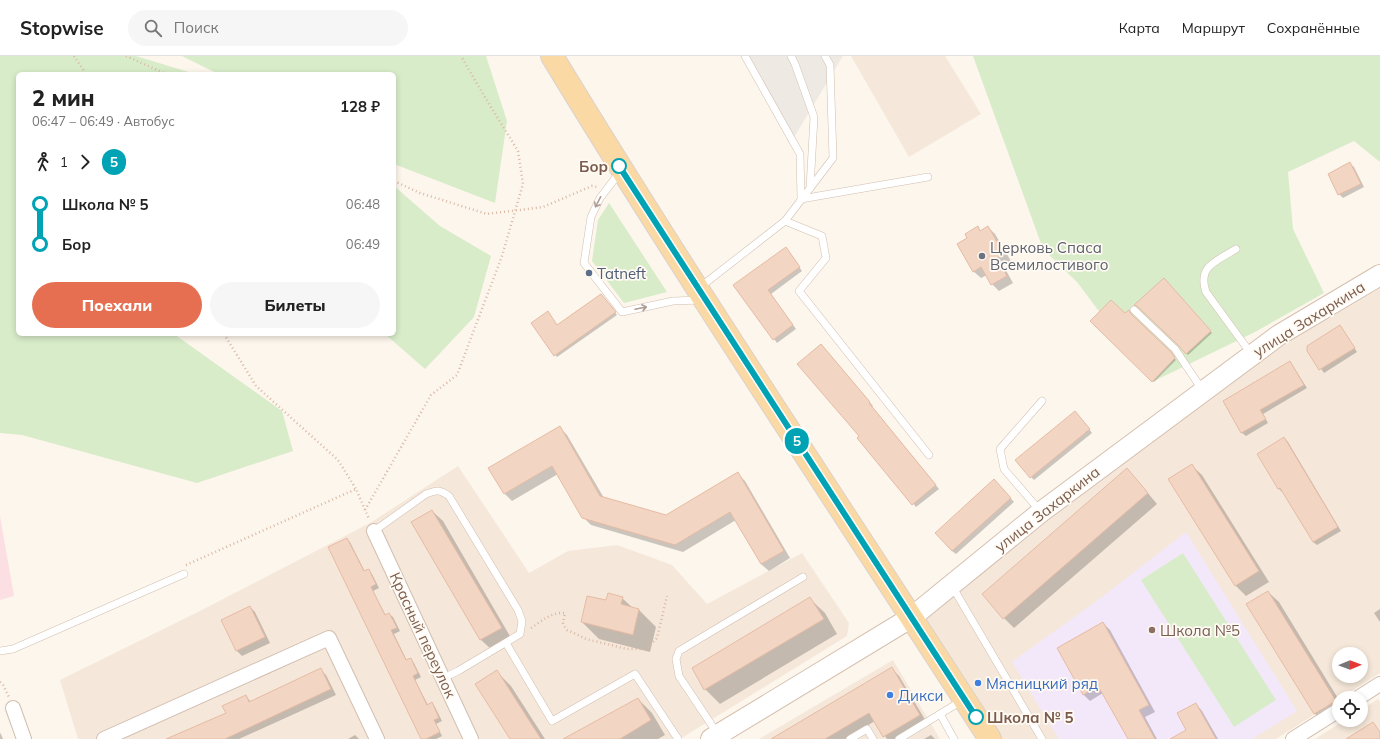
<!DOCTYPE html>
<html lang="ru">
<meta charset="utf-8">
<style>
body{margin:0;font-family:Mulish,sans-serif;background:#f6f6f6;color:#222;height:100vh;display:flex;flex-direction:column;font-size:15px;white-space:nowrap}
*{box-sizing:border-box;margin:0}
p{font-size:13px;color:#767676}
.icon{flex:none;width:22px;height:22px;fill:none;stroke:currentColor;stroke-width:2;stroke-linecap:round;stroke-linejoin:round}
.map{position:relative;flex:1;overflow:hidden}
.side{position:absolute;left:16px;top:16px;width:380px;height:264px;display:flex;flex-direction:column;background:#fff;border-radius:6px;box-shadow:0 2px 6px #0003}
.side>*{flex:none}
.badge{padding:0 8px;border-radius:13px;font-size:14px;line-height:26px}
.needle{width:26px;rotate:89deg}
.controls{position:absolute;left:1332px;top:591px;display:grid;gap:8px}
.controls a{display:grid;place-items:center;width:36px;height:36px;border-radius:50%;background:#fff;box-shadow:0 2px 6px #0003;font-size:20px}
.map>.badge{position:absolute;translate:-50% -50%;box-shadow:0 0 0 2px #fff}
.legs{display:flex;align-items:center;gap:6px;height:44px;padding:0 16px;font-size:13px}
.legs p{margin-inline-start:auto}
.overview{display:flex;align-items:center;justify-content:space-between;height:68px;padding:0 16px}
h1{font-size:22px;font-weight:800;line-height:30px}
.button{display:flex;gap:8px;margin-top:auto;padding:8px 16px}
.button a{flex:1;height:46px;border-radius:24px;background:#e76f51;color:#fff;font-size:16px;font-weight:800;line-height:46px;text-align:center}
.button a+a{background:#f6f6f6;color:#222}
ul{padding:0 16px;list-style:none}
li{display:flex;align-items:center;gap:14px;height:40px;font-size:15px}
li i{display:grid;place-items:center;width:6px;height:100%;margin:0 5px;background:currentColor}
li i::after{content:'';width:10px;height:10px;margin:-5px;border:3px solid;border-radius:50%;background:#fff}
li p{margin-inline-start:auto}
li:first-child i{background:linear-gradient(#0000 50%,currentColor 0)}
li:last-child i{background:linear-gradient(currentColor 50%,#0000 0)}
header{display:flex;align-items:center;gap:24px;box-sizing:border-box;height:56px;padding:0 20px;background:#fff;border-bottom:1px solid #e0e0e0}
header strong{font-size:19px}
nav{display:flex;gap:22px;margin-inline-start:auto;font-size:14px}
.search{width:280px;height:36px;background:#f6f6f6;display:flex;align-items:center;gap:10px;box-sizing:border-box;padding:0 14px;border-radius:22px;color:#767676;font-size:15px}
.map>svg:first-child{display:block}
.residential{fill:#f5e8da;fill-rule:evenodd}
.industrial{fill:#efe9e4}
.education{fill:#f3e8fa}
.medical{fill:#fbdfe3}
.green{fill:#d8ecc9}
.shadow{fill:#0003}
.building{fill:#f3d5c3;stroke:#e6bba3}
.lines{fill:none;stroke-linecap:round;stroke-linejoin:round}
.lane-casing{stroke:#d1beb0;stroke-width:8}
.street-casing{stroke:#d1beb0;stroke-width:16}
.secondary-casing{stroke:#d6c0b0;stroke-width:22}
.primary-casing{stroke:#dad1cd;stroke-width:24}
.path{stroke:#d9b8a5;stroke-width:2.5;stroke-dasharray:1 3;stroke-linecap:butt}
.lane{stroke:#fff;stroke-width:7}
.street{stroke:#fff;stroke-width:14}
.secondary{stroke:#fff;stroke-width:20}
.primary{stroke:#fbd9a5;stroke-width:22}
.oneway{stroke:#af9d94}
.line-1-casing{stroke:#fff;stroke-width:9}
.line-1{stroke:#00a3b4;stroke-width:6}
.stop-1-dot{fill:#fff;stroke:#00a3b4;stroke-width:2}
.worship-dot{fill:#6b7280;stroke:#fffaf3;stroke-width:1.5}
.service-dot{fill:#5c6f8a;stroke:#fffaf3;stroke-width:1.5}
.education-dot{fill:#8d6e63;stroke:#fffaf3;stroke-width:1.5}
.shop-dot{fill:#3f7fe0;stroke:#fffaf3;stroke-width:1.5}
.labels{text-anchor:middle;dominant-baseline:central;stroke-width:3.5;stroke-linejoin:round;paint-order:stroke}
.stop-label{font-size:15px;font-weight:bold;fill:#7a5c4d;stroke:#fffaf3;text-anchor:end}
.worship-label{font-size:15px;fill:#5b616d;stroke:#fffaf3;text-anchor:start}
.service-label{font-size:15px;fill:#4e5e75;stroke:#fffaf3;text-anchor:start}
.street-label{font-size:15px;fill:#7a5c4d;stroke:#fffaf3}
.education-label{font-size:15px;fill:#785e54;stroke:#fffaf3;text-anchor:start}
.shop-label{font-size:15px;fill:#366cbe;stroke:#fffaf3;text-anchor:start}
</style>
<header>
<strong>Stopwise</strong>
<div class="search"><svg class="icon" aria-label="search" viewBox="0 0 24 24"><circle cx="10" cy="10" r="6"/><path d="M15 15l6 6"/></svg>Поиск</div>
<nav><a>Карта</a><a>Маршрут</a><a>Сохранённые</a></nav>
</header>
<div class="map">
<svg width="1380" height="683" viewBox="0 0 1380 683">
<rect width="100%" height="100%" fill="#fdf6ec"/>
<g class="residential">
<polygon points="851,0 945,0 981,58 909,101"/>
<path d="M1380 230V617L1341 642H1339V643L1276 683H1001L924 563 1047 463 1284 287ZM1339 598H1361V620H1339Z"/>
<polygon points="458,410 529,517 568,495 617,489 672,509 707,548 802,497 849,567 847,580 680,683 78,683 60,624 198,556 370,467"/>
<polygon points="893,604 940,683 759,683"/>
<polygon points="1378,643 1380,646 1380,683 1315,683 1345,664 1361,664 1361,654"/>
</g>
<polygon class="industrial" points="741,0 843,0 790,88"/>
<polygon class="education" points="1186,476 1297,655 1252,683 1059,683 1012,606 1102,541"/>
<polygon class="medical" points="0,460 14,540 0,544"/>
<g class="green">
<polygon points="0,0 136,0 195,18 18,18 18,278 174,278 282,355 293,395 197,427 22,379 0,377"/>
<polygon points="182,0 486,0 507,65 495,147 394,108 394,18 218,18"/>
<polygon points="973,0 1380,0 1380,106 1354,85 1288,116 1293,173 1324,237 1255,276 1152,326 1077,226 1043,193"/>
<polygon points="394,130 440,170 491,200 474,261 425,313 385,278 394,278"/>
<polygon points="609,147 667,236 624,247 592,205 598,164"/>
<polygon points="1183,497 1276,644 1234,671 1141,524"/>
</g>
<g class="shadow">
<polygon points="1350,108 1354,111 1364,131 1343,142 1339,138"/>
<polygon points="988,171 995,178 1011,205 1003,209 1013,227 999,235 992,228 987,219 981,222 973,215 968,182 978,172 981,175"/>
<polygon points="789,196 802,215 771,238 796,273 777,287 734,230"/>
<polygon points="1164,224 1212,277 1188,299 1180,289 1140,252 1136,249"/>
<polygon points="603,241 617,259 557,301 533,267 557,270"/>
<polygon points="1129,255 1132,260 1172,299 1176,304 1154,326 1091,265 1125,259"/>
<polygon points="1343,274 1357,296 1324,317 1308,294"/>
<polygon points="824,292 873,350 872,351 939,433 916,451 860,380"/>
<polygon points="1290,307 1293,310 1307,332 1263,358 1268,367 1246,380 1242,377 1224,346"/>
<polygon points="1079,360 1092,377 1034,424 1031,421"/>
<polygon points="559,371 567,379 604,442 666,460 738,418 745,425 790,502 769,515 761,508 736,464 683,496 591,469 583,461 558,418 512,445 505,438"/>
<polygon points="1284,382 1288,386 1341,475 1317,489 1313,486 1283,435 1282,436 1279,433 1258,398"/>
<polygon points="1191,409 1202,419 1269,526 1246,540 1236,530 1169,423"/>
<polygon points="1137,424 1157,448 1014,572 1004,562"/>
<polygon points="998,428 1014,446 956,498 952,495"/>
<polygon points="432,455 443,465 511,582 492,594 481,584 413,467"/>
<polygon points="346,483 350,486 365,516 368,514 372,518 379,532 373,535 386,560 389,558 393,561 400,575 394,578 407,605 410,603 414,607 421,621 415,624 428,649 432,647 435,651 442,665 436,668 442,680 436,683 422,683"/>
<polygon points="1268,536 1279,546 1339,644 1339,660 1325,668 1315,658 1248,549"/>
<polygon points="622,542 633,552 639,554 656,571 650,596 599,583 582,566 606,546"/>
<polygon points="810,543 825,557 837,578 720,648 705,633 693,612"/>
<polygon points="250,551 255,556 270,587 242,600 237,595 222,564"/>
<polygon points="1380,553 1380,566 1374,557"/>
<polygon points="1103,567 1110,574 1155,656 1145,661 1157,683 1129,683 1103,637 1090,645 1083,638"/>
<polygon points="892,613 899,620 927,667 899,683 887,683 875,665 845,683 773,683"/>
<polygon points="321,614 326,619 336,639 239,683 170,683 227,658 246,640 251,646"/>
<polygon points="497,616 511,630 545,683 511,683"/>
<polygon points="638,643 652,657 665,679 658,683 565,683"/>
<polygon points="1196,648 1202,655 1218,683 1172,683 1188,674"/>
<polygon points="0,677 1,678 3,683 0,683"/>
<polygon points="355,679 359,683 348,683"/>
<polygon points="931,679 935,683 924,683"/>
</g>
<g class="building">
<polygon points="1350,106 1361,128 1338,139 1328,118"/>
<polygon points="978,170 980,175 988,170 1004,198 997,202 1007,220 991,229 981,211 973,216 957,188 967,182 965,178"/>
<polygon points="786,191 800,211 768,234 793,269 773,284 733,229"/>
<polygon points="1164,222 1211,275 1186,298 1178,289 1137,250 1134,249"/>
<polygon points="601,238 616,256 554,300 531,267 548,255 557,269"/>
<polygon points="1111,244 1125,257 1129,254 1131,258 1171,296 1175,302 1152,326 1090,265"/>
<polygon points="1340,269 1355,292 1319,314 1307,295 1307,290"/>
<polygon points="821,288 870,346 869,347 936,429 912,449 857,382 859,380 797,308"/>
<polygon points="1290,305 1304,329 1260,354 1266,363 1241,377 1223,345"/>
<polygon points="1075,355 1090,373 1030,422 1015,404"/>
<polygon points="560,370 600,440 666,459 738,416 784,495 761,508 730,456 675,489 582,462 552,410 504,438 488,412"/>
<polygon points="1284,381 1338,471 1313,486 1280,432 1278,433 1257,398"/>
<polygon points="1192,408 1259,515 1235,530 1168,423"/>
<polygon points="1127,412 1148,437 1003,563 982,538"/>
<polygon points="994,423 1011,442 952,495 935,477"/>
<polygon points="432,454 502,572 480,584 411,466"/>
<polygon points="347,482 364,515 369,513 372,520 376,528 371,531 385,559 389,557 393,564 397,572 391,574 406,604 411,602 414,609 418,617 413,620 427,649 432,646 439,662 434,664 440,676 426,683 421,683 328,491"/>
<polygon points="1268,535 1336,645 1314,658 1246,548"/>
<polygon points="608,537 623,541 621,548 639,553 633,579 581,566 587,540 606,544"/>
<polygon points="810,541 824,563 704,634 692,612"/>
<polygon points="250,550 265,581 236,595 221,564"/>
<polygon points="1103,566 1149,649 1139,654 1155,683 1128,683 1098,630 1083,639 1057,592"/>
<polygon points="892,611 920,659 883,681 869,657 825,683 771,683"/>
<polygon points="321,612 331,633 225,683 166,683 226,657 222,650 246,639 249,646"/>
<polygon points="497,614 541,683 510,683 475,628"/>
<polygon points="638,642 651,664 620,683 563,683"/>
<polygon points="1196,647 1216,683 1170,683 1186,674 1177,657"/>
<polygon points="1373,666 1380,676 1380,683 1346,683"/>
</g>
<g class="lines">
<defs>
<g id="lane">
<polyline points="745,0 800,98 801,143 928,121"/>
<polyline points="791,0 795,8 814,61 810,132"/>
<polyline points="620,116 600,142 591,161 584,207 622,256 673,245 701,244"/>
<polyline points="785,165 822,180 826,202 799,235 929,399"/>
<path d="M1236 193C1217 205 1197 210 1206 236L1252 299"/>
<polyline points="699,232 785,165 833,102 830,9 825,0"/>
<polyline points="1134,254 1175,293 1203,335"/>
<polyline points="1041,456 1004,413 1000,393 1042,345"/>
<path d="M374 475 426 438C437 434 439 433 449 440L518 554 522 565 520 578 458 615 443 622"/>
<polyline points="952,530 1042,683"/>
<polyline points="506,587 552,665 635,618 678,683"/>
<polyline points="0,595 13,593 184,518"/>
<polyline points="940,658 954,683"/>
<polyline points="717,677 679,620 676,603 679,595 803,521"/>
<polyline points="850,683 867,673 873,683"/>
<polyline points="899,683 963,644"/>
</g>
<g id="street">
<polyline points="374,475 471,683"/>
<polyline points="1358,642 1380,628"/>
<polyline points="13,652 24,683"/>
<polyline points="104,683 329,582 377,683"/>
<polyline points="1293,683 1339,654"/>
</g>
<polyline id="secondary" points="711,683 912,561 1041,456 1279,279 1380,219"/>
<path id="primary" d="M552 0C692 231 844 456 990 683"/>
</defs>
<use href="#lane" class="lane-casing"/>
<use href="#street" class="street-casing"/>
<use href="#secondary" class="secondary-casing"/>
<use href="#primary" class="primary-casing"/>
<g class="path">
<polyline points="74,0 86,18"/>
<polyline points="126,0 166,18"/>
<polyline points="394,125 420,137 487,158 543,151 592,130 597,131"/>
<polyline points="224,278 256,330 338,404 356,433"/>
<polyline points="365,454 431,339 457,319 502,200 523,128 518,95 483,38 461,0"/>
<polyline points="186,509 356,433 369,463"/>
<path d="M531 572C542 565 551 556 565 557L563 567 565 571 567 574 574 577 586 583 627 593H640L648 591 657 582 667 540"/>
<polyline points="0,626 3,629 9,641"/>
</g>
<use href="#lane" class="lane"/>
<use href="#street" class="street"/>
<use href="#secondary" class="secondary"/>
<use href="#primary" class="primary"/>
</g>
<defs><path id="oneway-shaft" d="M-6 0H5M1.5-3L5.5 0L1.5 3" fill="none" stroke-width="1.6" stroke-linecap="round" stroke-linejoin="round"/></defs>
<g class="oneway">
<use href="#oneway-shaft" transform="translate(598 146) rotate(117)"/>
<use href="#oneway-shaft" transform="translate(641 252) rotate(-12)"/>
</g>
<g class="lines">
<defs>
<polyline id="line-1" points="619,110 976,661"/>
</defs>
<use href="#line-1" class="line-1-casing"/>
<use href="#line-1" class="line-1"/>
</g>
<g class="stop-1-dot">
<circle cx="619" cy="110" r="7"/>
<circle cx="976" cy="661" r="7"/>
</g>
<circle class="worship-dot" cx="982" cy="200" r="4"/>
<circle class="service-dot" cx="589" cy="217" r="4"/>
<circle class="education-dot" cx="1152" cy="574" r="4"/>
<g class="shop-dot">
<circle cx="978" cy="627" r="4"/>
<circle cx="890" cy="639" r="4"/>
</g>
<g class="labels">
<g class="stop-label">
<text x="608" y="110">Бор</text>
<text x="987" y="661" text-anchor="start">Школа № 5</text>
</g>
<g class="worship-label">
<text x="990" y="191">Церковь Спаса<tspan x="990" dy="17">Всемилостивого</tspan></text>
</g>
<g class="service-label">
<text x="597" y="217">Tatneft</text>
</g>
<g class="street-label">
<text transform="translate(1309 263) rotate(-32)">улица Захаркина</text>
<text transform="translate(1047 453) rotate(-38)">улица Захаркина</text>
<text transform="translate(423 579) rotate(65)">Красный переулок</text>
</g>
<g class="education-label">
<text x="1160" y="574">Школа №5</text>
</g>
<g class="shop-label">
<text x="986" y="627">Мясницкий ряд</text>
<text x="898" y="639">Дикси</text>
</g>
</g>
</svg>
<div class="controls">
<a><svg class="needle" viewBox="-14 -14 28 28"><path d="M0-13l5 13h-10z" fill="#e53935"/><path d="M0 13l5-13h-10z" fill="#767676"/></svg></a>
<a><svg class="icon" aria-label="locate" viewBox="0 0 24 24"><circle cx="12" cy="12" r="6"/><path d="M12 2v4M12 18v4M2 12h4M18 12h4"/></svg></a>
</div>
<b class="badge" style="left:797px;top:385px;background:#00a3b4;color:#fff">5</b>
<section class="side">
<div class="overview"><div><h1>2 мин</h1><p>06:47 – 06:49 · Автобус</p></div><b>128 ₽</b></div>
<div class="legs"><svg class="icon" aria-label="walk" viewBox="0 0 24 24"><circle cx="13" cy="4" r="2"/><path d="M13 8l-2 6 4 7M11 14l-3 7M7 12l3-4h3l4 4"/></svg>1<svg class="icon" aria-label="forward" viewBox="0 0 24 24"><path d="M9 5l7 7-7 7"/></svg><b class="badge" style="background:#00a3b4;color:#fff">5</b></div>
<ul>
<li><i style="color:#00a3b4"></i><b>Школа № 5</b><p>06:48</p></li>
<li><i style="color:#00a3b4"></i><b>Бор</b><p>06:49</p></li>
</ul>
<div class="button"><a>Поехали</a><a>Билеты</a></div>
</section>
</div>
